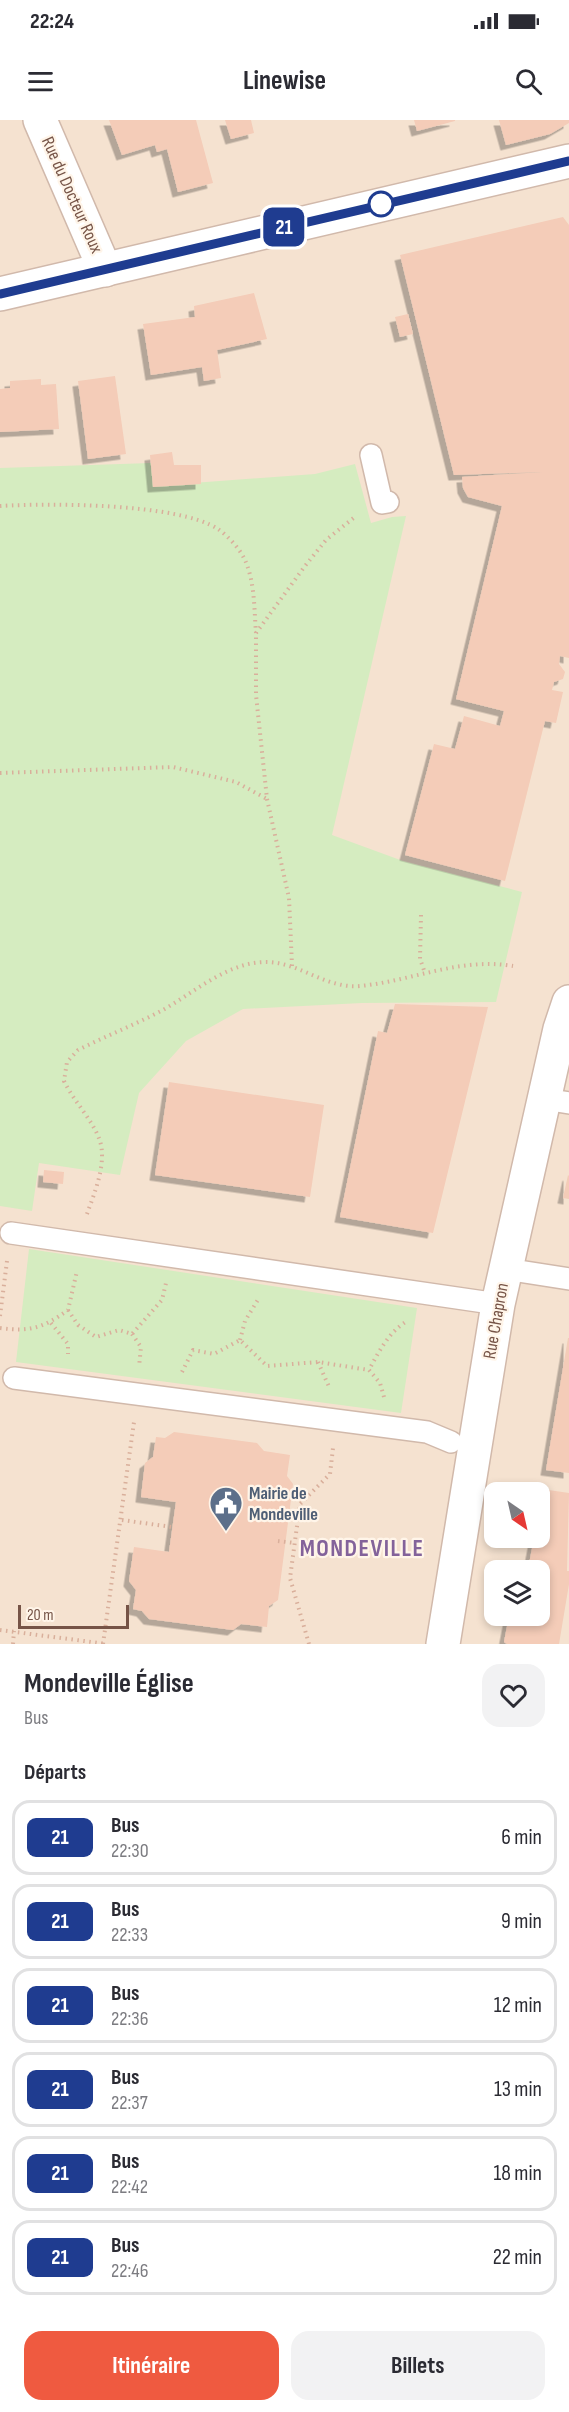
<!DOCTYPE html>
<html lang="fr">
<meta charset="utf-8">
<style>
body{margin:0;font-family:"Sofia Sans Condensed",sans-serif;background:#f2f2f3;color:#2b2b33;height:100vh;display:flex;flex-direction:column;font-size:22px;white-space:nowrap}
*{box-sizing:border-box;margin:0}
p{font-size:20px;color:#7c7c81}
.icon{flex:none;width:33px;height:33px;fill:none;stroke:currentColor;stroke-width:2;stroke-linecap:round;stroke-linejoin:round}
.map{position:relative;height:1524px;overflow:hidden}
.panel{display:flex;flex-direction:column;background:#fff;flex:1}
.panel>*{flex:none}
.badge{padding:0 12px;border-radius:9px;font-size:21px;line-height:39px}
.needle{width:39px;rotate:146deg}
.controls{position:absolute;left:484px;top:1362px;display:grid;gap:12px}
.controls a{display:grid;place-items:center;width:66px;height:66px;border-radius:12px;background:#fff;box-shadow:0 3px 9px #0003;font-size:30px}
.scale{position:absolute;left:18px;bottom:15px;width:111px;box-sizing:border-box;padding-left:6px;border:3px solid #765447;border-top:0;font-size:16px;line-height:21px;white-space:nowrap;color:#765447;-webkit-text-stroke:4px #fff5e9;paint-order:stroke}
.map>.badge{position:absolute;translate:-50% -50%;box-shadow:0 0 0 3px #fff}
h2{padding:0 24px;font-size:22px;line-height:54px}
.round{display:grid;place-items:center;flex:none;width:63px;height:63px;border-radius:18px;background:#f2f2f3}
.summary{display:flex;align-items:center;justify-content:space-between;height:102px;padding:0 24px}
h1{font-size:28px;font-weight:700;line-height:45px}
.button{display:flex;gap:12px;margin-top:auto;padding:12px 24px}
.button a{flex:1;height:69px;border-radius:18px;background:#ef5a40;color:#fff;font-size:24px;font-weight:700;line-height:69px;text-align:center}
.button a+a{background:#f2f2f3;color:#2b2b33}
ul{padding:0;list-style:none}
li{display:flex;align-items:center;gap:18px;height:75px;margin:0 12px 9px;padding:0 12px;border:3px solid #e1e1e2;border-radius:18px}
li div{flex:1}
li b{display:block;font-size:22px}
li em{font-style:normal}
li .badge{min-width:66px;font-weight:700;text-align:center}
.status{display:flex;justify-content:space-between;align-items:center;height:42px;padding:0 30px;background:#fff;direction:ltr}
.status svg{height:16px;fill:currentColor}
header{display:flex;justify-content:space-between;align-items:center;height:78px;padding:0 24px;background:#fff;font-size:27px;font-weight:700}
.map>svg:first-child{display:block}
.residential{fill:#f5e2d0;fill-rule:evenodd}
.green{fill:#d5ecc0}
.building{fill:#f4ccb8;filter:url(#shadow)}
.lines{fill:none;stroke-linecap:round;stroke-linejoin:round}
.service-casing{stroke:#d1b9ab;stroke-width:24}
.minor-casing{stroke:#d1b9ab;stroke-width:36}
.tertiary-casing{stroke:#d1b9ab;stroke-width:36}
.path{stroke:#d9af9b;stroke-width:4;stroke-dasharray:1.5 4.5;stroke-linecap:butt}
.service{stroke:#fff;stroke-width:21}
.minor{stroke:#fff;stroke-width:33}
.tertiary{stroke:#fff;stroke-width:33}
.line-casing{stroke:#fff;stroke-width:14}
.line{stroke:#1f3c90;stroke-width:9}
.stop-dot{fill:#fff;stroke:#1f3c90;stroke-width:3}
.labels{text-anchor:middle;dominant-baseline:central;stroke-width:4.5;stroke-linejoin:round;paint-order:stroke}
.street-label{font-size:18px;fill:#765447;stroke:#fff5e9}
.service-label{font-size:18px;font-weight:bold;fill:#4e5e75;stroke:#fff5e9;text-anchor:start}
.district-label{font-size:24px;font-weight:bold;letter-spacing:1.5px;fill:#83629a;stroke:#fff5e9}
</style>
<div class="status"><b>22:24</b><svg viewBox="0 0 49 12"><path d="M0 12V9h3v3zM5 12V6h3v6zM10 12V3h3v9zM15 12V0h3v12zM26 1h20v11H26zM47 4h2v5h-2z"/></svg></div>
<header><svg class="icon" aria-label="menu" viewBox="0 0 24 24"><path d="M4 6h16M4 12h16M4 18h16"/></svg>Linewise<svg class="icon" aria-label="search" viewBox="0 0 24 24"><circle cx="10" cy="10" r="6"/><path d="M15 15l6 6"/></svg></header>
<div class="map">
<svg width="569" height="1524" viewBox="0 0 569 1524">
<defs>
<filter id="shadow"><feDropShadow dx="-5.5" dy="5.5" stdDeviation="0" flood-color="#0004"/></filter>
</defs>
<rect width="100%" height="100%" fill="#fdf1e2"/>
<path class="residential" d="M0 0H569V1524H0ZM495 1372H540V1418H495ZM495 1450H540V1496H495Z"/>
<g class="green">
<polygon points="151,343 153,366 315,354 355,344 371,403 392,397 406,396 332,715 403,741 522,772 496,882 362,883 243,889 186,921 139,973 120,1055 39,1043 32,1091 0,1086 0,348"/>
<polygon points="29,1129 417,1188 401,1293 16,1242"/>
</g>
<g class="building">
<polygon points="109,0 196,0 213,63 178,72 167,29 157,32 155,25 122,35"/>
<polygon points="225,0 251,0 254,13 231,19"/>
<polygon points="414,0 455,0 455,1 417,11"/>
<polygon points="499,0 569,0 569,3 550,14 506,25"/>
<polygon points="563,97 569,105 569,538 560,536 559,544 565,552 563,559 554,562 552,570 563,572 556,603 545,601 505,761 405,735 434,624 455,629 464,596 500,606 504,591 456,579 502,386 468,377 463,368 462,357 542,352 454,355 400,135"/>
<polygon points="254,173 267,219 217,230 221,258 204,261 202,247 151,255 143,204 195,197 194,186"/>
<polygon points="408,194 413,214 400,217 395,197"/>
<polygon points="115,256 126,334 88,339 78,261"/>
<polygon points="41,259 41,265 56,264 59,309 0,312 0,269 10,268 10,261"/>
<polygon points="172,332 174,345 201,345 201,364 153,367 150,335"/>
<polygon points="395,884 488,887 433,1113 340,1097 378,911 387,913"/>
<polygon points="169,962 324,985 310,1077 155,1055"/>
<polygon points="44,1050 64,1052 63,1064 43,1062"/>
<polygon points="568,1055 569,1056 569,1079 563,1078"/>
<polygon points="568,1218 569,1218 569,1353 546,1350"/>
<polygon points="174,1312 257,1323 264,1331 290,1335 287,1356 293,1364 278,1480 269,1486 267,1507 241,1504 233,1510 149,1499 142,1491 133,1489 136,1470 129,1461 134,1427 169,1432 176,1382 141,1377 145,1343 153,1337 156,1317 165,1318"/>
<polygon points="542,1369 569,1373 567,1451 569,1451 569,1464 559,1524 507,1524 504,1522 509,1496 540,1496 540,1450 520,1450 522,1442 529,1444 534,1418 540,1418"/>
</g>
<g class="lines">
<defs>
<g id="service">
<polyline points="371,335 382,383 388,382"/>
<polyline points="544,979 569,983"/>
<polyline points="11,1113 498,1184"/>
<polyline points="505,1149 569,1159"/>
<polyline points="14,1258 427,1312 451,1322"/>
</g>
<g id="minor">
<polyline points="40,0 105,150"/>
<polyline points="0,174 569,41"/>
</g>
<polyline id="tertiary" points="443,1524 498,1184 560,909 569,882"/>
</defs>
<use href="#service" class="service-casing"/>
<use href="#minor" class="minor-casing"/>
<use href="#tertiary" class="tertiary-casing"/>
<g class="path">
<path d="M0 386C50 383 178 383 218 409 228 416 240 429 245 440 255 463 254 488 256 513"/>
<polyline points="0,653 173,647 236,662 267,679"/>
<polyline points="421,795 420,839 425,853"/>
<polyline points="292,846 289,778 267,679 256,575 256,513 305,446 326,420 356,396"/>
<path d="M87 1094C94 1074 107 1044 100 1021 93 1000 74 982 64 961L67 942 78 930C106 916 134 905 161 891 194 873 228 841 268 842 300 843 327 869 360 866 412 861 460 837 513 846"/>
<polyline points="68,1190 78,1205 96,1217 119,1210 132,1214 162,1180 166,1163"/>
<polyline points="0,1196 7,1141"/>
<polyline points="51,1203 68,1224 68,1234"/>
<path d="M0 1208C30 1212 43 1208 68 1190L77 1151"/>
<polyline points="132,1214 141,1227 139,1247"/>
<polyline points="240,1220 245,1201 259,1178"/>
<polyline points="318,1242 330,1269"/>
<polyline points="182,1252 193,1230 214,1234 240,1220 267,1246 318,1242 369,1250"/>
<path d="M384 1277 380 1263 369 1250C379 1231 389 1212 407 1201"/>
<polyline points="122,1400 172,1407"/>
<polyline points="278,1421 295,1423"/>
<polyline points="0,1510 107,1524"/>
<polyline points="13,1524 14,1511"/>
<polyline points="103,1524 134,1302"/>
<polyline points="309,1524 290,1458 300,1384 330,1354 333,1328"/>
</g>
<use href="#service" class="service"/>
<use href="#minor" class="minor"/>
<use href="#tertiary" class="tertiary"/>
</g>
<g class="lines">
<defs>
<polyline id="line" points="0,174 569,41"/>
</defs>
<use href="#line" class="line-casing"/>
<use href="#line" class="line"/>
</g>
<defs>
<symbol id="civic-pin" viewBox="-11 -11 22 30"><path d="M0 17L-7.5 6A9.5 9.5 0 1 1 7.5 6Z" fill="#5c6f8a" stroke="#fff5e9"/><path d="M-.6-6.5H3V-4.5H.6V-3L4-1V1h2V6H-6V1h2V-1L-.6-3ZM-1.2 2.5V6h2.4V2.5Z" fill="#fff"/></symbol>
</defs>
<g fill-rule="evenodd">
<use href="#civic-pin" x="207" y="1364" width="38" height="52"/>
</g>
<circle class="stop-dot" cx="381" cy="84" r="12"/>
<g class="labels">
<g class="street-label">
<text transform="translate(72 75) rotate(66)">Rue du Docteur Roux</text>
<text transform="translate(496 1201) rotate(-80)">Rue Chapron</text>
</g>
<g class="service-label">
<text x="249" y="1373">Mairie de<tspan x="249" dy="21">Mondeville</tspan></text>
</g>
<g class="district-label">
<text x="362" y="1428">MONDEVILLE</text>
</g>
</g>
</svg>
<div class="controls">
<a><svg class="needle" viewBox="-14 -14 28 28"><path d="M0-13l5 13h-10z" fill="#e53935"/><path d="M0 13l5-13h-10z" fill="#7c7c81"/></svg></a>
<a><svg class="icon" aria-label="layers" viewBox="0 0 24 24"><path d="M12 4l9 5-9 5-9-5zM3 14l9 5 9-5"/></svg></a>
</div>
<div class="scale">20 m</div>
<b class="badge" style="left:284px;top:107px;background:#1f3c90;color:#fff">21</b>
</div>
<section class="panel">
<div class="summary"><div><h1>Mondeville Église</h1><p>Bus</p></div><a class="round"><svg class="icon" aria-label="heart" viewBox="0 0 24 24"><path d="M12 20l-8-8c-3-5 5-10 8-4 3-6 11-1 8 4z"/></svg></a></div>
<h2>Départs</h2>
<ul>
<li><span class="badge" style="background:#1f3c90;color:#fff">21</span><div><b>Bus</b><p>22:30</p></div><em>6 min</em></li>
<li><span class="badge" style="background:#1f3c90;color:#fff">21</span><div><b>Bus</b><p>22:33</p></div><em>9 min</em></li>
<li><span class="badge" style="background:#1f3c90;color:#fff">21</span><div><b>Bus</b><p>22:36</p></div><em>12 min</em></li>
<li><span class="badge" style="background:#1f3c90;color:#fff">21</span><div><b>Bus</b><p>22:37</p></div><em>13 min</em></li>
<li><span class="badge" style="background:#1f3c90;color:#fff">21</span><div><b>Bus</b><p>22:42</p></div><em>18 min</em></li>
<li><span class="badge" style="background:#1f3c90;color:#fff">21</span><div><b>Bus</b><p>22:46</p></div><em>22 min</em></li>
</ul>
<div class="button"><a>Itinéraire</a><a>Billets</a></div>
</section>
